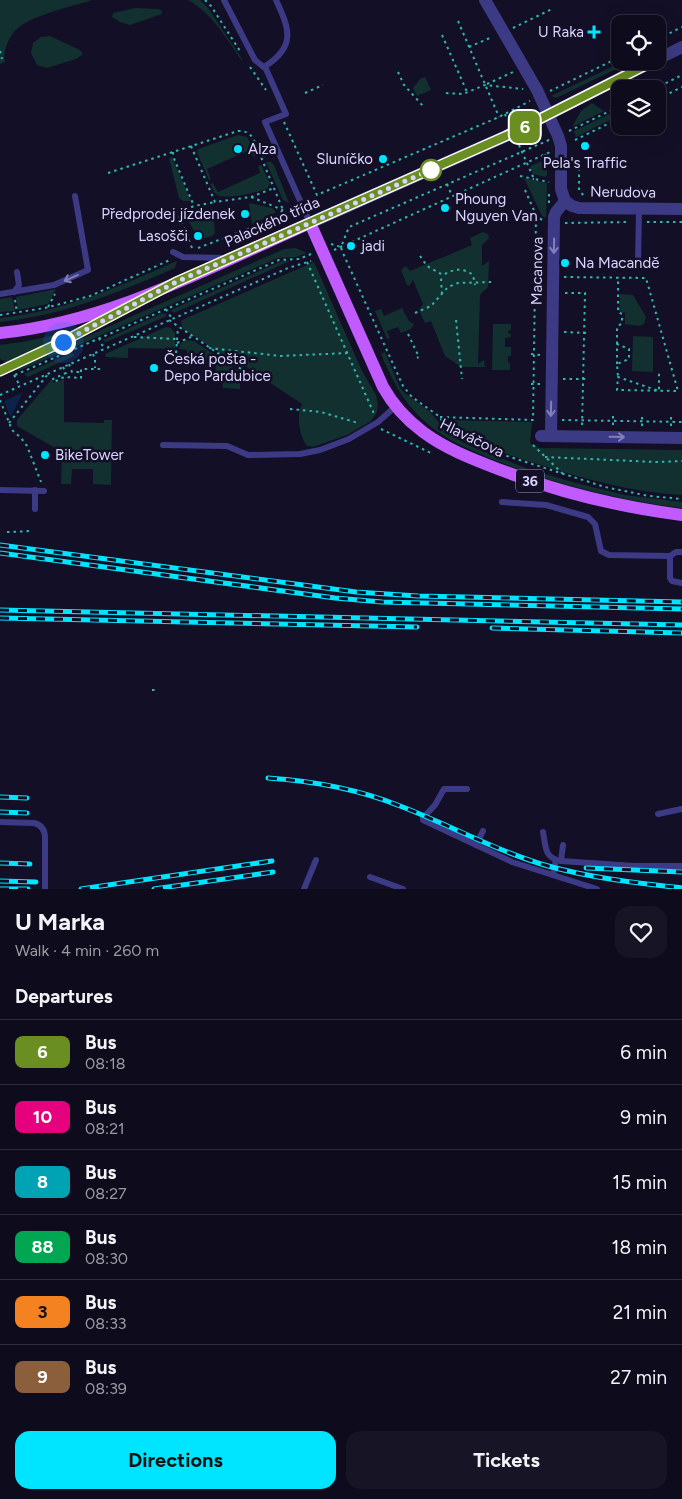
<!DOCTYPE html>
<meta charset="utf-8">
<style>
body{margin:0;font-family:Figtree,sans-serif;background:#171425;color:#f1f3f6;height:100vh;display:flex;flex-direction:column;font-size:19px;white-space:nowrap}
*{box-sizing:border-box;margin:0}
p{font-size:16px;color:#9b9ba3}
.icon{flex:none;width:28px;height:28px;fill:none;stroke:currentColor;stroke-width:2;stroke-linecap:round;stroke-linejoin:round}
.map{position:relative;height:889px;overflow:hidden}
.side{display:flex;flex-direction:column;background:#0e0b1c;flex:1}
.side>*{flex:none}
.badge{padding:0 10px;border-radius:8px;font-size:18px;line-height:32px}
.tools{position:absolute;left:611px;top:15px;display:grid;gap:10px}
.tools a{display:grid;place-items:center;width:55px;height:55px;border-radius:10px;background:#0e0b1c;box-shadow:0 5px 20px #0002,0 0 0 1px #2e2b3b;font-size:25px}
.you{position:absolute;width:25px;height:25px;margin:-12px;border:4px solid #fff;border-radius:50%;background:#1a73e8;box-shadow:0 0 0 8px #1a73e833}
.map>.badge{position:absolute;translate:-50% -50%;box-shadow:0 0 0 2px #fff}
h2{padding:0 15px;font-size:19px;line-height:45px}
.round{display:grid;place-items:center;flex:none;width:52px;height:52px;border-radius:15px;background:#171425}
.headline{display:flex;align-items:center;justify-content:space-between;height:85px;padding:0 15px}
h1{font-size:24px;font-weight:700;line-height:38px}
.primary-button{display:flex;gap:10px;margin-top:auto;padding:10px 15px}
.primary-button a{flex:1;height:58px;border-radius:15px;background:#00e5ff;color:#111;font-size:20px;font-weight:700;line-height:58px;text-align:center}
.primary-button a+a{background:#171425;color:#f1f3f6}
ul{padding:0;list-style:none}
li{display:flex;align-items:center;gap:15px;height:65px;padding:0 15px;border-top:1px solid #2e2b3b}
li div{flex:1}
li b{display:block;font-size:19px}
li em{font-style:normal}
li .badge{min-width:55px;font-weight:700;text-align:center}
.map>svg:first-child{display:block}
.green{fill:#12302f}
.water{fill:#0c2248}
.lines{fill:none;stroke-linecap:round;stroke-linejoin:round}
.path{stroke:#2fb8b0;stroke-width:2;stroke-dasharray:2.5 4;stroke-linecap:butt}
.service{stroke:#3d3a85;stroke-width:6}
.minor{stroke:#3d3a85;stroke-width:12}
.tertiary{stroke:#3d3a85;stroke-width:12}
.primary{stroke:#c25bff;stroke-width:12}
.rail-casing{stroke:#00e5ff;stroke-width:5}
.rail{stroke:#130f26;stroke-width:3;stroke-dasharray:9;stroke-linecap:butt}
.oneway{stroke:#837fbc}
.line-casing{stroke:#fff;stroke-width:11}
.line{stroke:#6b8e23;stroke-width:8}
.walk{stroke:#d9d4ff;stroke-width:5;stroke-dasharray:0 9}
.poi-dot{fill:#00e5ff;stroke:#130f26;stroke-width:2}
.stop-dot{fill:#fff;stroke:#6b8e23;stroke-width:2.5}
.labels{text-anchor:middle;dominant-baseline:central;stroke-width:5;stroke-linejoin:round;paint-order:stroke}
.shield{fill:#130f26;stroke:#9e99be;stroke-width:1}
.shield-label{font-size:14px;font-weight:bold;fill:#d9d4ff}
.poi-label{font-size:15px;fill:#d9d4ff;stroke:#130f26;text-anchor:start}
.street-label{font-size:15px;fill:#d9d4ff;stroke:#130f26}
</style>
<div class="map">
<svg width="682" height="889" viewBox="0 0 682 889">
<rect width="100%" height="100%" fill="#130f26"/>
<g class="green">
<path d="M0 0H92C73 6 34 15 19 27 10 34 2 51 5 62L0 64Z"/>
<path d="M188 0H200L208 8 242 59V61C226 38 213 14 188 0Z"/>
<polygon points="135,8 158,9 161,10 162,14 130,25 120,22 112,17 113,13"/>
<polygon points="50,36 80,50 83,54 76,59 47,68 37,65 31,53 33,43 41,37"/>
<polygon points="624,61 633,61 556,98 551,96"/>
<polygon points="425,77 431,90 417,96 413,88 420,79"/>
<polygon points="592,103 604,111 572,127 581,111"/>
<polygon points="620,109 620,115 576,137 574,131"/>
<polygon points="238,135 247,137 257,156 254,157 250,150 207,169 211,179 209,180 197,152 198,149"/>
<polygon points="172,157 191,201 183,201 179,198 169,158"/>
<polygon points="266,162 271,162 274,165 289,203 283,200"/>
<polygon points="540,162 544,162 547,165 547,175 545,177 533,174 530,166"/>
<path d="M261 165 270 183 267 189C257 192 224 201 216 194 213 192 212 187 210 184L213 183 218 192 260 173 258 166Z"/>
<polygon points="524,178 547,183 546,218 542,216"/>
<polygon points="249,203 272,208 276,212 272,215 252,224"/>
<polygon points="213,208 215,233 212,236 199,240 189,222 192,216"/>
<polygon points="483,232 488,234 489,238 482,245 482,266 489,261 488,287 480,295 478,364 484,360 485,367 461,367 445,356 431,321 425,323 419,310 423,304 413,280 409,286 407,285 401,270 406,266 410,271 472,245 470,238"/>
<polygon points="296,248 307,253 296,257 278,258 19,371 15,368 284,249"/>
<path d="M177 261 175 268C117 293 64 315 0 322V318C66 311 117 287 177 261Z"/>
<polygon points="282,261 290,261 174,313 171,311 173,309"/>
<path d="M314 262 362 371 376 395 378 404 377 412 371 421 347 435 313 447 307 446C299 436 296 415 302 404L245 366 243 368 183 329 181 323 182 320Z"/>
<polygon points="56,289 48,304 18,310 16,297"/>
<polygon points="620,294 633,295 646,317 644,324 639,326 625,324 625,313 619,311"/>
<polygon points="12,297 15,311 0,312 0,299"/>
<polygon points="402,308 409,321 414,324 411,329 401,333 398,327 387,331 390,338 387,339 375,311 381,309 384,316"/>
<polygon points="163,313 167,315 165,317 106,342 103,341 105,339"/>
<polygon points="493,324 511,324 511,330 509,330 508,333 511,334 511,337 505,338 505,347 511,347 511,356 508,356 508,363 510,363 510,370 492,370"/>
<polygon points="166,327 171,328 175,333 175,349 128,348 128,358 106,357 105,354"/>
<polygon points="69,332 70,334 8,363 0,359 0,345 28,341"/>
<polygon points="633,336 653,337 653,372 632,371"/>
<polygon points="185,340 194,341 240,372 240,389 223,388 222,382 215,381 216,360 187,359 187,350 179,349 180,344"/>
<path d="M385 352 400 388 406 394 429 411 449 434 466 444 528 469 576 483 625 495 682 502V508C619 500 556 484 497 461 469 450 443 439 421 418 402 400 391 378 381 354Z"/>
<polygon points="71,353 74,354 74,356 28,377 24,374"/>
<polygon points="52,379 54,383 64,379 64,422 104,423 104,420 112,420 111,485 93,484 93,469 72,469 71,484 61,484 62,452 17,426 17,420"/>
<path d="M450 420 532 422 530 443 539 448 682 450V495C633 492 587 480 541 465 509 455 478 446 451 426Z"/>
</g>
<polygon class="water" points="23,392 12,415 10,416 4,401"/>
<g class="lines">
<g class="path">
<polyline points="205,0 211,6 240,51"/>
<polyline points="458,21 499,117"/>
<polyline points="513,28 552,9"/>
<polyline points="442,35 467,92"/>
<polyline points="658,39 682,27"/>
<polyline points="469,47 492,37"/>
<polyline points="0,51 2,59"/>
<polyline points="250,67 266,90"/>
<polyline points="398,72 404,85 423,106"/>
<polyline points="487,84 513,72"/>
<polyline points="654,89 682,75"/>
<polyline points="550,91 620,57"/>
<polyline points="305,93 323,85"/>
<polyline points="446,93 463,94 485,85 523,89"/>
<polyline points="658,99 682,87"/>
<polyline points="505,114 507,120"/>
<polyline points="284,122 317,195 499,117 530,101"/>
<polyline points="569,131 620,106"/>
<polyline points="549,140 349,227 341,247 342,251 403,386 412,397 440,417 444,426 468,442 491,451 605,487 649,496 682,499"/>
<polyline points="575,140 620,118"/>
<polyline points="519,145 534,179 549,182"/>
<polyline points="191,146 215,202 251,197 283,210"/>
<polyline points="173,152 173,156 194,206"/>
<polyline points="545,154 549,163"/>
<polyline points="579,168 579,190 584,196"/>
<path d="M108 173 238 131C245 131 248 132 253 138L283 210"/>
<polyline points="520,176 534,179"/>
<polyline points="447,184 452,196"/>
<polyline points="525,190 536,215 542,220"/>
<polyline points="251,197 274,188"/>
<polyline points="549,203 549,191"/>
<polyline points="647,222 682,222"/>
<polyline points="565,223 630,222"/>
<polyline points="331,244 341,247"/>
<polyline points="192,248 178,213 194,206 215,202"/>
<polyline points="198,248 271,220 276,218 283,210"/>
<polyline points="334,250 550,152"/>
<path d="M420 256 427 266 443 275C454 269 462 267 473 275L475 285"/>
<polyline points="307,262 375,416"/>
<polyline points="533,266 543,267"/>
<polyline points="564,277 646,278 678,391 617,390 618,377 659,391 659,371"/>
<polyline points="565,293 585,293 582,427"/>
<polyline points="442,294 441,280 443,275"/>
<polyline points="15,300 17,313"/>
<polyline points="48,307 55,294"/>
<polyline points="166,309 172,319"/>
<polyline points="415,313 431,306 448,287 458,283 491,282"/>
<polyline points="0,315 45,308 90,296 170,260"/>
<polyline points="169,320 241,369"/>
<polyline points="456,320 462,379"/>
<polyline points="564,332 586,333"/>
<polyline points="408,334 419,357 417,358"/>
<polyline points="134,337 177,339"/>
<polyline points="99,338 104,349"/>
<polyline points="177,343 191,337"/>
<polyline points="617,344 617,327 622,323 622,314 618,312 618,277"/>
<polyline points="209,348 280,356 348,353"/>
<polyline points="176,353 178,327"/>
<polyline points="93,354 95,359 95,368"/>
<polyline points="531,354 541,355"/>
<polyline points="69,364 72,372 81,372"/>
<polyline points="617,364 617,344 629,349 629,359 617,364 618,377"/>
<polyline points="63,367 66,373 53,379 54,382 64,377 81,378 81,369 101,369"/>
<polyline points="14,375 20,386"/>
<polyline points="15,375 279,260 299,259 311,254"/>
<polyline points="563,379 586,379"/>
<polyline points="531,384 541,384"/>
<polyline points="0,395 288,268 311,261"/>
<polyline points="0,400 12,430 21,438 27,446 41,482"/>
<polyline points="290,409 321,412 358,423"/>
<polyline points="440,417 533,420 536,215"/>
<polyline points="562,420 682,422"/>
<polyline points="9,423 48,374"/>
<polyline points="613,425 613,415"/>
<polyline points="642,426 642,415"/>
<polyline points="671,426 671,416"/>
<polyline points="381,429 433,454"/>
<polyline points="533,445 564,475"/>
<polyline points="545,457 656,462 682,461"/>
<polyline points="7,532 32,531"/>
<polyline points="152,690 155,690"/>
</g>
<g class="service">
<polyline points="224,0 255,60 266,69 286,114 265,122 310,223"/>
<path d="M264 67C296 47 290 30 276 0"/>
<polyline points="173,252 183,257 224,258"/>
<polyline points="606,264 638,265 639,209"/>
<polyline points="14,292 19,285 17,272"/>
<polyline points="0,294 54,285 88,270 75,196"/>
<polyline points="0,371 59,344 129,307"/>
<polyline points="163,445 227,446 248,455 300,454 320,450 349,439 378,422 396,406"/>
<polyline points="0,490 44,491"/>
<polyline points="502,502 546,505 588,517 595,524 601,551 609,555 670,556"/>
<polyline points="35,509 35,490"/>
<polyline points="682,552 676,552 670,556 670,578 672,581 682,583"/>
<polyline points="467,789 444,789 435,805 423,818 423,820 512,862 597,889"/>
<polyline points="658,814 682,809"/>
<path d="M0 822 34 823C42 825 45 830 45 838V889"/>
<path d="M543 832C546 847 544 858 561 861"/>
<polyline points="476,845 483,831"/>
<polyline points="563,845 561,861 634,866 682,866"/>
<polyline points="553,875 556,860"/>
<polyline points="370,877 403,889"/>
<polyline points="304,889 316,860"/>
</g>
<g class="minor">
<polyline points="485,0 537,90 558,136 561,146 561,189 565,201"/>
<polyline points="565,201 572,206 579,208 682,209"/>
<polyline points="541,436 682,438"/>
<polyline points="551,436 554,217 556,212 565,201"/>
</g>
<g class="tertiary">
<polyline points="658,59 682,47"/>
<polyline points="310,223 506,136 654,61"/>
</g>
<path class="primary" d="M0 333C110 322 210 267 310 223L383 387C393 405 407 420 423 432 446 449 472 459 498 469 558 492 619 507 682 515"/>
<defs>
<g id="rail">
<polyline points="0,545 356,592 418,596 682,602"/>
<polyline points="0,553 335,598 382,602 682,609"/>
<polyline points="0,610 682,625"/>
<polyline points="0,618 417,627"/>
<polyline points="492,628 682,633"/>
<path d="M268 778C313 781 358 789 400 806 450 825 496 851 548 866 591 878 638 883 682 888"/>
<polyline points="0,797 27,798"/>
<polyline points="0,812 27,813"/>
<polyline points="0,863 30,864"/>
<polyline points="586,868 682,872"/>
<polyline points="0,881 36,882"/>
<polyline points="0,889 28,889"/>
<polyline points="81,889 272,861"/>
<polyline points="154,889 273,872"/>
</g>
</defs>
<use href="#rail" class="rail-casing"/>
<use href="#rail" class="rail"/>
</g>
<defs><path id="oneway-shaft" d="M-6 0H5M1.5-3L5.5 0L1.5 3" fill="none" stroke-width="1.6" stroke-linecap="round" stroke-linejoin="round" transform="scale(1.25)"/></defs>
<g class="oneway">
<use href="#oneway-shaft" transform="translate(554 246) rotate(91)"/>
<use href="#oneway-shaft" transform="translate(71 278) rotate(156)"/>
<use href="#oneway-shaft" transform="translate(551 409) rotate(91)"/>
<use href="#oneway-shaft" transform="translate(617 437) rotate(1)"/>
</g>
<g class="lines">
<defs>
<polyline id="line" points="0,371 58,344 176,282 506,136 654,61"/>
</defs>
<use href="#line" class="line-casing"/>
<use href="#line" class="line"/>
<polyline class="walk" points="63,342 176,282 435,168 431,170"/>
</g>
<g class="poi-dot">
<path d="M591.5 24.5h5v5h5v5h-5v5h-5v-5h-5v-5h5z"/>
<circle cx="585" cy="146" r="5"/>
<circle cx="238" cy="149" r="5"/>
<circle cx="383" cy="159" r="5"/>
<circle cx="445" cy="208" r="5"/>
<circle cx="245" cy="214" r="5"/>
<circle cx="198" cy="236" r="5"/>
<circle cx="351" cy="246" r="5"/>
<circle cx="565" cy="263" r="5"/>
<circle cx="154" cy="368" r="5"/>
<circle cx="45" cy="455" r="5"/>
</g>
<circle class="stop-dot" cx="431" cy="170" r="10"/>
<g class="labels">
<rect class="shield" x="516" y="469.5" width="28" height="23" rx="4"/>
<g class="shield-label">
<text x="530" y="481">36</text>
</g>
<g class="poi-label">
<text x="584" y="32" text-anchor="end">U Raka</text>
<text x="248" y="149">Alza</text>
<text x="373" y="159" text-anchor="end">Sluníčko</text>
<text x="585" y="163" text-anchor="middle">Pela's Traffic</text>
<text x="455" y="199">Phoung<tspan x="455" dy="17">Nguyen Van</tspan></text>
<text x="235" y="214" text-anchor="end">Předprodej jízdenek</text>
<text x="188" y="236" text-anchor="end">Lasošči</text>
<text x="361" y="246">jadi</text>
<text x="575" y="263">Na Macandě</text>
<text x="164" y="359">Česká pošta -<tspan x="164" dy="17">Depo Pardubice</tspan></text>
<text x="55" y="455">BikeTower</text>
</g>
<g class="street-label">
<text transform="translate(623 192) rotate(1)">Nerudova</text>
<text transform="translate(272 222) rotate(-24)">Palackého třída</text>
<text transform="translate(537 271) rotate(-89)">Macanova</text>
<text transform="translate(472 438) rotate(26)">Hlaváčova</text>
</g>
</g>
</svg>
<div class="tools">
<a><svg class="icon" aria-label="locate" viewBox="0 0 24 24"><circle cx="12" cy="12" r="6"/><path d="M12 2v4M12 18v4M2 12h4M18 12h4"/></svg></a>
<a><svg class="icon" aria-label="layers" viewBox="0 0 24 24"><path d="M12 4l9 5-9 5-9-5zM3 14l9 5 9-5"/></svg></a>
</div>
<div class="you" style="left:63px;top:342px"></div>
<b class="badge" style="left:525px;top:127px;background:#6b8e23;color:#fff">6</b>
</div>
<section class="side">
<div class="headline"><div><h1>U Marka</h1><p>Walk · 4 min · 260 m</p></div><a class="round"><svg class="icon" aria-label="heart" viewBox="0 0 24 24"><path d="M12 20l-8-8c-3-5 5-10 8-4 3-6 11-1 8 4z"/></svg></a></div>
<h2>Departures</h2>
<ul>
<li><span class="badge" style="background:#6b8e23;color:#fff">6</span><div><b>Bus</b><p>08:18</p></div><em>6 min</em></li>
<li><span class="badge" style="background:#e6007e;color:#fff">10</span><div><b>Bus</b><p>08:21</p></div><em>9 min</em></li>
<li><span class="badge" style="background:#00a3b4;color:#fff">8</span><div><b>Bus</b><p>08:27</p></div><em>15 min</em></li>
<li><span class="badge" style="background:#00a651;color:#fff">88</span><div><b>Bus</b><p>08:30</p></div><em>18 min</em></li>
<li><span class="badge" style="background:#f58220;color:#111">3</span><div><b>Bus</b><p>08:33</p></div><em>21 min</em></li>
<li><span class="badge" style="background:#8b5e3c;color:#fff">9</span><div><b>Bus</b><p>08:39</p></div><em>27 min</em></li>
</ul>
<div class="primary-button"><a>Directions</a><a>Tickets</a></div>
</section>
